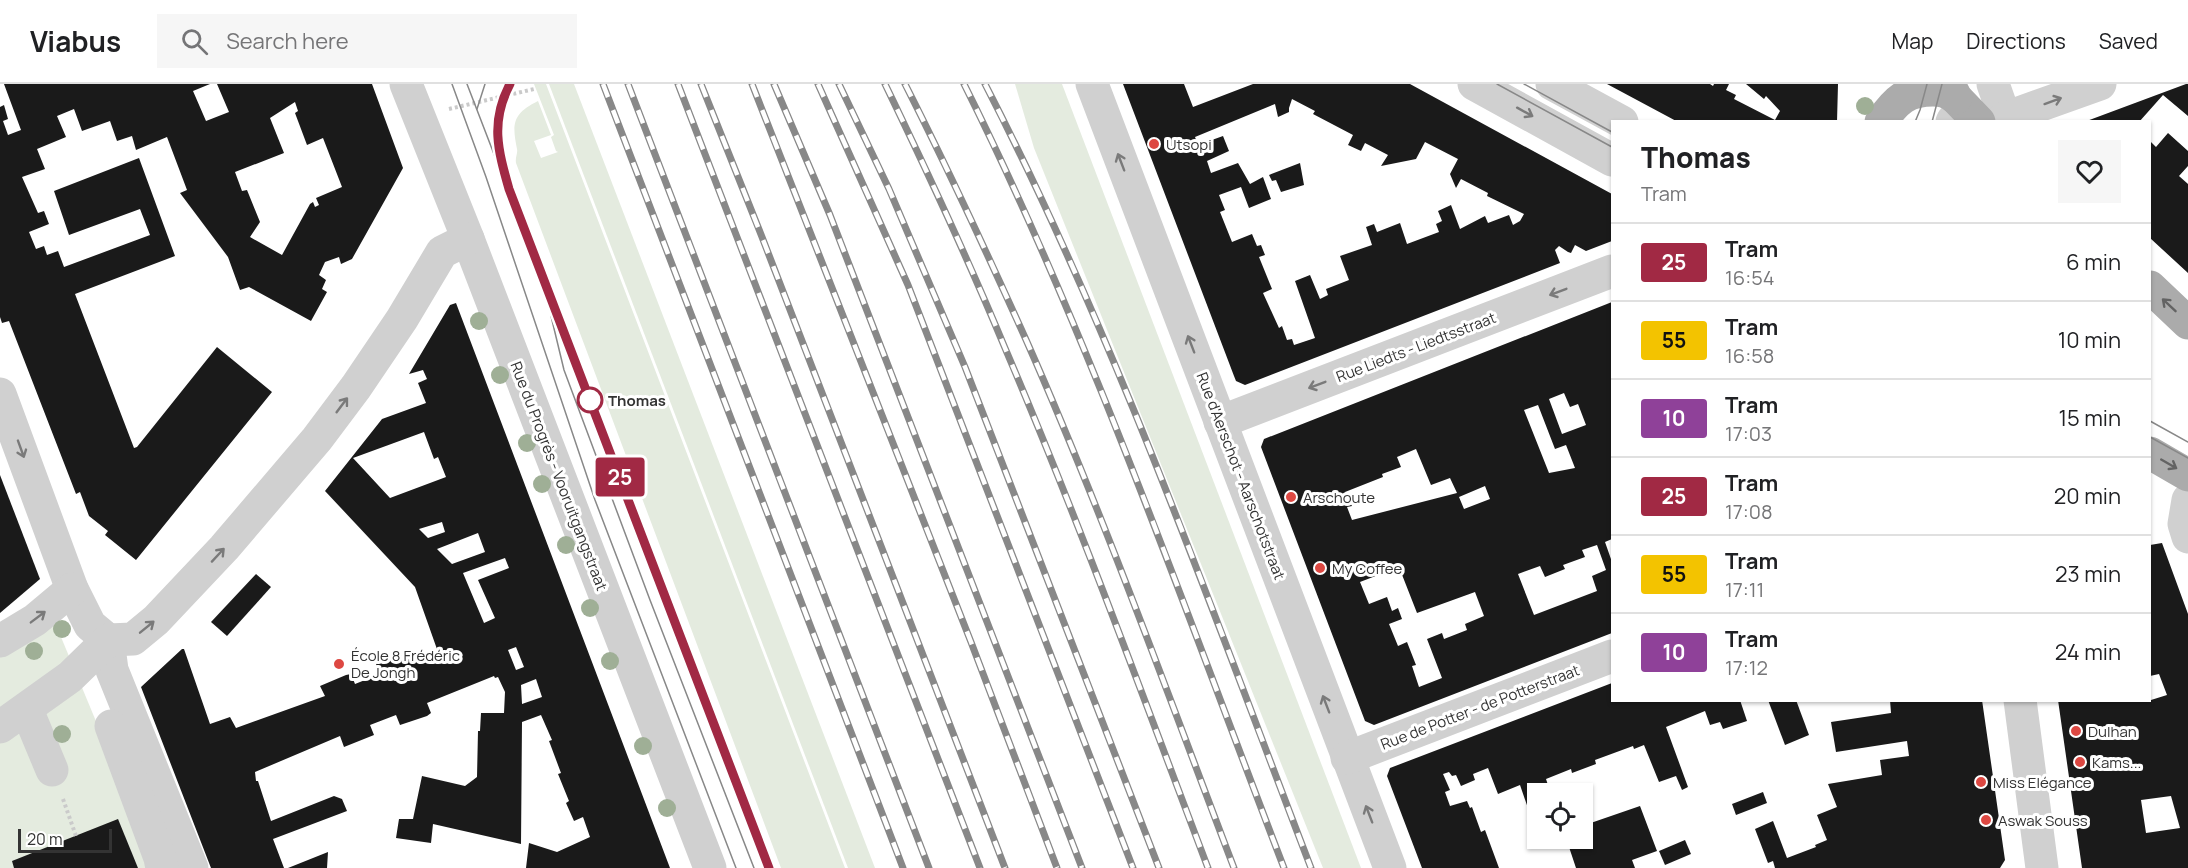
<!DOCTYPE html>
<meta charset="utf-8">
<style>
body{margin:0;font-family:Manrope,sans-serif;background:#f6f6f6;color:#202124;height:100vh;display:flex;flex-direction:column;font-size:22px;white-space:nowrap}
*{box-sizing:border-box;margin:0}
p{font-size:20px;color:#757577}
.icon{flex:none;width:33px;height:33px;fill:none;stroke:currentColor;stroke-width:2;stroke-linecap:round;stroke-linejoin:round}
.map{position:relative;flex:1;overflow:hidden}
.panel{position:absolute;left:1611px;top:36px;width:540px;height:582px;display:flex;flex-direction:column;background:#fff;border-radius:0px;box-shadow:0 2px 4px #0004}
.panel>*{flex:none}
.badge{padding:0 12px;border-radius:4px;font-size:21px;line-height:39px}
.fabs{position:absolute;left:1527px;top:699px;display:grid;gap:12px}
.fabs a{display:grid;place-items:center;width:66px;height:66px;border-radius:0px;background:#fff;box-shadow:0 2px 4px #0004;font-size:30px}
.scale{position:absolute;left:18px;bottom:15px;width:94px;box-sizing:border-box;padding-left:6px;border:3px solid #333;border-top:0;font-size:16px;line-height:21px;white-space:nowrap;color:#333;-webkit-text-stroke:4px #fff;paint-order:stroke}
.map>.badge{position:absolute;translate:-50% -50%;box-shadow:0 0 0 3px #fff}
.round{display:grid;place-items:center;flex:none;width:63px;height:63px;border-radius:0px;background:#f6f6f6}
.summary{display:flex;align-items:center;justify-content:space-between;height:102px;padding:0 30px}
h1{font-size:28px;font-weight:800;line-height:45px}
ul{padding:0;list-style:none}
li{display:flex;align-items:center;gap:18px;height:78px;padding:0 30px;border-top:2px solid #e0e0e0}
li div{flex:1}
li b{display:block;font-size:22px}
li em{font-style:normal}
li .badge{min-width:66px;font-weight:700;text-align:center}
header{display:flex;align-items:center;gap:36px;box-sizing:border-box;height:84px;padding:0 30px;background:#fff;border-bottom:2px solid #e0e0e0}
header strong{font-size:28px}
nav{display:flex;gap:33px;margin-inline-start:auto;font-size:21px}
.search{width:420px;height:54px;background:#f6f6f6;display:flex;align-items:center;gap:15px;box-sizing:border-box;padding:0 21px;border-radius:0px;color:#757577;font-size:22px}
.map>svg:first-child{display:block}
.green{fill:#e4ebdf}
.building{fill:#1a1a1a;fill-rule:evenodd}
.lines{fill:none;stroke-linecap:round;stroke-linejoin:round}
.path{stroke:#cacaca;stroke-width:4;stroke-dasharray:3 3;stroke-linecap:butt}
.minor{stroke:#d0d0d0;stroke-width:33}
.major{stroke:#ababab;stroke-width:33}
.tram{stroke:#888;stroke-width:1.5}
.rail-casing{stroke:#888;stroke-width:7}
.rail{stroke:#fff;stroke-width:4.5;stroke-dasharray:14;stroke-linecap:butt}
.tree{fill:#9faf96}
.oneway{stroke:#7a7a7a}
.oneway2{stroke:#636363}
.line-casing{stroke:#fff;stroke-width:14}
.line{stroke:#a12944;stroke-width:9}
.poi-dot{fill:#dd4842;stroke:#fff;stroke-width:2}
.stop-dot{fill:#fff;stroke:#a12944;stroke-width:3}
.labels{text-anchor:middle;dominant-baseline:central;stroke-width:6;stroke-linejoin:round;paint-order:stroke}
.poi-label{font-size:15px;fill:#333;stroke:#fff;text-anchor:start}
.street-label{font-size:15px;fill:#333;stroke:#fff}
.stop-label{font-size:15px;font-weight:bold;fill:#333;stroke:#fff;text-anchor:start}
</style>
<header>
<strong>Viabus</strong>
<div class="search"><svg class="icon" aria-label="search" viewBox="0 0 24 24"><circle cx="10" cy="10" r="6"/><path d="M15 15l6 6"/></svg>Search here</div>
<nav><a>Map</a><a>Directions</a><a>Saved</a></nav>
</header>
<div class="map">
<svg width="2188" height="784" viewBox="0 0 2188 784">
<rect width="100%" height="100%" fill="#fff"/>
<g class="green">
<path d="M534 0H546L845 784H781L516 79C515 74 518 69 517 65 512 40 512 30 538 17L551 51 534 57 541 74 558 68 556 67 551 53 554 51Z"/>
<polygon points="549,0 574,0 875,784 848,784"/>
<polygon points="1015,0 1062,0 1361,784 1323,784 1034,64"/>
<polygon points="56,541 157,784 0,784 0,566"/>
</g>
<g class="building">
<path d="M4 0H210L193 7 206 37 229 28 217 0H372L403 84 352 175 341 180 339 173 325 178 319 191 326 196 322 205 327 208 311 237 249 203 240 206 228 173 180 109 187 106 167 53 136 66 132 52 117 57 110 37 82 47 74 25 57 32 66 53 37 65 45 85 22 93 38 129 44 127 49 140 29 148 36 165 44 162 47 171 58 167 64 183 150 151 140 125 69 151 54 107 139 74 175 172 75 210 134 364 137 363 217 263 272 308 136 476 105 451 108 447 89 432 80 408 76 410 9 237 2 239 0 233V23L4 21 8 35 3 37 8 51 21 46ZM295 18 298 27 295 29 307 61 323 54 342 103 316 114 319 121 315 123 313 118 310 120 282 171 250 153 260 138 247 106 242 107 235 88 284 69 270 34Z"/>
<path d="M1123 0H1184L1193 23 1253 0H1410L1612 110V157L1586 167 1575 161 1571 169 1568 168 1559 162 1555 166 1560 179 1245 301 1236 297 1234 292ZM1292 15 1315 27 1313 30 1353 51 1348 61 1361 67 1365 59 1388 71 1381 82 1416 75 1425 58 1458 75 1450 90 1456 104 1461 95 1488 109 1487 112 1524 130 1520 137 1513 141 1509 131 1488 139 1485 132 1460 145 1451 121 1438 127 1442 137 1436 140 1439 148 1407 160 1400 139 1377 148 1374 140 1366 143 1372 161 1340 172 1349 196 1326 205 1328 211 1320 215 1310 191 1295 197 1315 254 1294 261 1292 255 1287 256 1282 242 1279 244 1263 209 1272 205 1259 173 1265 171 1261 161 1257 162 1252 150 1232 158 1220 128 1225 126 1219 111 1241 103 1249 124 1271 115 1263 93 1250 100 1238 79 1211 89 1207 77 1229 67 1223 52 1198 61 1195 53 1275 20 1278 33 1289 28V24Z"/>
<polygon points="1607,0 1710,0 1713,2 1714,0 1729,0 1726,6 1736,11 1734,15 1775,36 1780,27 1766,12 1764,15 1746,0 1838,0 1837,38 1678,38"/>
<polygon points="2186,0 2188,0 2188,32 2163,11 2139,38 2084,38"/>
<polygon points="2168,49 2188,67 2188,82 2179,92 2188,100 2188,189 2150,154 2150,57 2156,63"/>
<polygon points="1300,79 1304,101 1281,108 1276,96 1272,97 1269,91"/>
<path d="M1612 218V455L1605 458 1612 478V549L1374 641 1365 637 1261 363 1264 355ZM1564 309 1570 323 1578 320 1586 341 1562 350 1549 315ZM1538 321 1555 365 1566 361 1575 384 1549 389 1524 326ZM1416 365 1431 401 1450 394 1457 409 1352 436 1347 423 1352 422 1345 408 1383 393 1382 390 1401 383 1397 373ZM1485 402 1490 415 1464 425 1459 413ZM1597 461 1606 486 1592 492 1597 507 1534 531 1518 490 1540 482 1545 493 1565 485 1563 481 1585 473 1582 466ZM1399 483 1417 529 1475 508 1484 532 1465 540 1467 546 1444 555 1442 549 1427 555 1442 594 1419 603 1412 582 1416 581 1407 558 1398 562 1389 540 1402 535 1398 524 1392 527 1387 513 1369 520 1360 498Z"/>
<path d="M456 219 670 784H526L529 759 557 768 590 753 583 733 574 737 566 719 569 717 558 690 561 689 549 657 552 656 541 631 522 638 521 760 433 740 431 759 396 754 399 735H413L422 692 465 702 477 693 478 647H480L481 629H504L505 608 498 593 495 594 494 592 427 619 431 629 427 632 400 641 396 631 370 641 374 651 344 663 340 652 255 688 256 697H258L271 737 334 712 342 715 347 727 273 755 284 784H211L141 603 182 565H184L210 640 230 633 236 644 325 612 320 602 346 591 351 590 355 600 380 590 376 580 402 569 407 568 412 579 438 568 415 503 325 407 382 335 426 319 418 299 427 295 423 286 409 290 450 221ZM424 348 434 375 438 373 446 393 390 414 353 374ZM442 438 445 448 428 454 419 445ZM478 449 485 468 452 480 437 465ZM505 474 509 484 478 496 495 534 484 539 463 489ZM516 563 524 583 516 586 508 566ZM536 595 542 613 522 620 521 601Z"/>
<polygon points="0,391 40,495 0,529"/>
<path d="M2162 459 2188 530V784H2082L2058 616H2151L2167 611 2159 590 2150 592V461ZM2171 712 2180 744 2146 749 2141 716Z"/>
<polygon points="256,490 271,503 227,552 211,538"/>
<polygon points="1612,599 1612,616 1740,616 1747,637 1723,645 1720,638 1710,641 1705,627 1666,643 1688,703 1682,706 1676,692 1659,698 1644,661 1634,665 1633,662 1595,676 1596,680 1572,689 1571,685 1546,695 1551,710 1538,710 1538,727 1530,730 1520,701 1498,710 1488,684 1473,690 1475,696 1461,702 1456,691 1452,692 1449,688 1443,690 1450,706 1445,708 1450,722 1467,717 1470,724 1472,723 1481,748 1485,746 1499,784 1422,784 1387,692 1390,684"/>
<polygon points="1768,616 1796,616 1809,651 1785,661"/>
<polygon points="1890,616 1982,616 2005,776 2000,784 1775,784 1773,777 1768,779 1755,745 1773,737 1787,774 1816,763 1815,761 1827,756 1817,731 1837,723 1828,700 1882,691 1880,676 1909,672 1907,657 1836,668 1831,638 1891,629"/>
<polygon points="1763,708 1767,719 1736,731 1732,720"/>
<polygon points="1640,722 1657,767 1632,776 1635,784 1576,784 1566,754 1582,754 1582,742"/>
<polygon points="118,735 138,784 14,784 12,777"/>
<polygon points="1685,756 1691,770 1665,781 1659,767"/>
<polygon points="328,768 327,784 288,784"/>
</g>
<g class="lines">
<g class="path">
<polyline points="449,25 534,5"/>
<polyline points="63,715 76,752"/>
</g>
<g class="minor">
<polyline points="406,0 468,155 710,784"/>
<polyline points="1092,0 1390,784"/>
<polyline points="1474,0 1612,76"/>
<polyline points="1552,0 1622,38"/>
<polyline points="1993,0 2005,34"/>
<polyline points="1952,38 1953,36"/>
<polyline points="2001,38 2005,34 2100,0"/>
<polyline points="0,310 72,505 90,541 108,556 112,586 192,784"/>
<polyline points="1220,338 1612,187"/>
<polyline points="2188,416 2184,440 2188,453"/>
<polyline points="0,557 35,536 72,505"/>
<polyline points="2020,616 2042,784"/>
<polyline points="27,626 52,686"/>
<polyline points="111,642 160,774 162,784"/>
<polyline points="0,643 70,593 108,556 133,555 156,536 224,464 317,355 356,303 402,235 442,168 468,155"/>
<polyline points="1347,674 1612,572"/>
</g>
<g class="major">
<polyline points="1949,0 1956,14 1979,38"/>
<path d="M1881 38C1896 16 1907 6 1933 6 1943 6 1948 8 1956 14"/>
<polyline points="2150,203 2188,239"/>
<polyline points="2150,369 2188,391"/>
</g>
<g class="tram">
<polyline points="452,0 486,93 595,416 736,784"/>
<polyline points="467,0 769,784"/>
<polyline points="1497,0 1612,63"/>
<polyline points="1524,0 1612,48"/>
<polyline points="477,25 485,0"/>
<polyline points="1915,38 1920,26 1927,0"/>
<polyline points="1932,38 1942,0"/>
<path d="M498 64C494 42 500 19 510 0"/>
<polyline points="551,232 564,286 650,516 754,784"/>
<polyline points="2150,337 2188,358"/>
<polyline points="2150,353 2188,374"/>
</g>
<defs>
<g id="rail">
<polyline points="603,0 903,784"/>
<polyline points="628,0 929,784"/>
<polyline points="678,0 980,784"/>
<polyline points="701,0 762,153 1005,784"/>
<polyline points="752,0 971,558 1057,784"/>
<polyline points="774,0 830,131 1082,784"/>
<polyline points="818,0 908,201 1133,784"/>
<polyline points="839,0 889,105 965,283 1159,784"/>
<path d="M885 0C927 87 968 175 1005 264 1078 435 1142 610 1208 784"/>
<path d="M905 0C948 85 988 171 1027 258 1103 430 1167 608 1234 784"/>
<path d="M964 0C1090 252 1183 521 1284 784"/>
<path d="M985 0C1114 250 1210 521 1311 784"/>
</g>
</defs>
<use href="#rail" class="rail-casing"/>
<use href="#rail" class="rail"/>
</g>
<g class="tree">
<circle cx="1865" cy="22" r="9"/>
<circle cx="479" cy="237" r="9"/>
<circle cx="500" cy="291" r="9"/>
<circle cx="527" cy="359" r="9"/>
<circle cx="542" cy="400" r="9"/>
<circle cx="566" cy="461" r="9"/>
<circle cx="590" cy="524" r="9"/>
<circle cx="62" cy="545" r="9"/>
<circle cx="34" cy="567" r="9"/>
<circle cx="610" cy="577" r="9"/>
<circle cx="62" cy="650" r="9"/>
<circle cx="643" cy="662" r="9"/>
<circle cx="667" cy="724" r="9"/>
</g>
<defs><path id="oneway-shaft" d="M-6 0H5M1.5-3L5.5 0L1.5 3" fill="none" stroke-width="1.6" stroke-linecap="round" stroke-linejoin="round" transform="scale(1.5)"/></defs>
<g class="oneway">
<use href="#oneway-shaft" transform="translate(2053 17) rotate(-20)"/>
<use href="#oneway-shaft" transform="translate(1525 28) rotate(29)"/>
<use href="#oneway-shaft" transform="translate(1121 78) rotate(-111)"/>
<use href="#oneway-shaft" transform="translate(1558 208) rotate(159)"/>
<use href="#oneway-shaft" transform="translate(1191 260) rotate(-111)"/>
<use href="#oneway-shaft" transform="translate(1317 301) rotate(159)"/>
<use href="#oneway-shaft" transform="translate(342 321) rotate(-53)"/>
<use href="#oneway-shaft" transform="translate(21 365) rotate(70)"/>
<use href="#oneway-shaft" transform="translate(218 471) rotate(-47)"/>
<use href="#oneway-shaft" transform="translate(38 533) rotate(-37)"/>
<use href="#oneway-shaft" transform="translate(147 543) rotate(-39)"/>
<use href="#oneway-shaft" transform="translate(1326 620) rotate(-111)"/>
<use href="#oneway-shaft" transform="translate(1369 730) rotate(-111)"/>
</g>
<g class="oneway2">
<use href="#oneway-shaft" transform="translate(2169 221) rotate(-137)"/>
<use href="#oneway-shaft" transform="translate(2169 380) rotate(30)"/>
</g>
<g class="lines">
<defs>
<path id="line" d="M510 0C490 38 498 66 509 105L769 784"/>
</defs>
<use href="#line" class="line-casing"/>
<use href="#line" class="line"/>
</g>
<g class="poi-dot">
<circle cx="1154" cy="60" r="6"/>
<circle cx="1291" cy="413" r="6"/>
<circle cx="1320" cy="484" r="6"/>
<circle cx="339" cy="580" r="6"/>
<circle cx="2076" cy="647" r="6"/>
<circle cx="2080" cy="678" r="6"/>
<circle cx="1981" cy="698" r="6"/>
<circle cx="1986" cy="736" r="6"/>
</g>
<circle class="stop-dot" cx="590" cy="316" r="12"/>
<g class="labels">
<g class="poi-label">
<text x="1166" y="60">Utsopi</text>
<text x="1303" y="413">Arschoute</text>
<text x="1332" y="484">My Coffee</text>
<text x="351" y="571">École 8 Frédéric<tspan x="351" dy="17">De Jongh</tspan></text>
<text x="2088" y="647">Dulhan</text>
<text x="2092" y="678">Kams...</text>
<text x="1993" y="698">Miss Elégance</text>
<text x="1998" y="736">Aswak Souss</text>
</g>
<g class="street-label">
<text transform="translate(1416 263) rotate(-21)">Rue Liedts - Liedtsstraat</text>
<text transform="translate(559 392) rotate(69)">Rue du Progrès - Vooruitgangstraat</text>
<text transform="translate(1241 392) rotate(69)">Rue d'Aerschot - Aarschotstraat</text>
<text transform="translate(1480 623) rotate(-21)">Rue de Potter - de Potterstraat</text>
</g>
<g class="stop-label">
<text x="608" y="316">Thomas</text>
</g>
</g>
</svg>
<div class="fabs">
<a><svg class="icon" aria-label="locate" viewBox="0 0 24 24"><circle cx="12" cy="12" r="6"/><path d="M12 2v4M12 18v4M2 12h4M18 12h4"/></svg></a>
</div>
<div class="scale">20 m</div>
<b class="badge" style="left:620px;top:393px;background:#a12944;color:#fff">25</b>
<section class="panel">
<div class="summary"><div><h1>Thomas</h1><p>Tram</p></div><a class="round"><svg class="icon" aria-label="heart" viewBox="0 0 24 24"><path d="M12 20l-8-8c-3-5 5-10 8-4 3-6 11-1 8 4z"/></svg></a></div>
<ul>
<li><span class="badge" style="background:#a12944;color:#fff">25</span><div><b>Tram</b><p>16:54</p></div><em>6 min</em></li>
<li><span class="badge" style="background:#f3c300;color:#111">55</span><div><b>Tram</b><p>16:58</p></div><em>10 min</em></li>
<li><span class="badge" style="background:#8f4199;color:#fff">10</span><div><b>Tram</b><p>17:03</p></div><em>15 min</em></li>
<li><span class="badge" style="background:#a12944;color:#fff">25</span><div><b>Tram</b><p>17:08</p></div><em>20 min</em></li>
<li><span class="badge" style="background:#f3c300;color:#111">55</span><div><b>Tram</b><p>17:11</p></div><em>23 min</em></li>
<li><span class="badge" style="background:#8f4199;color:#fff">10</span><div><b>Tram</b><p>17:12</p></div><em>24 min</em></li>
</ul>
</section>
</div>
